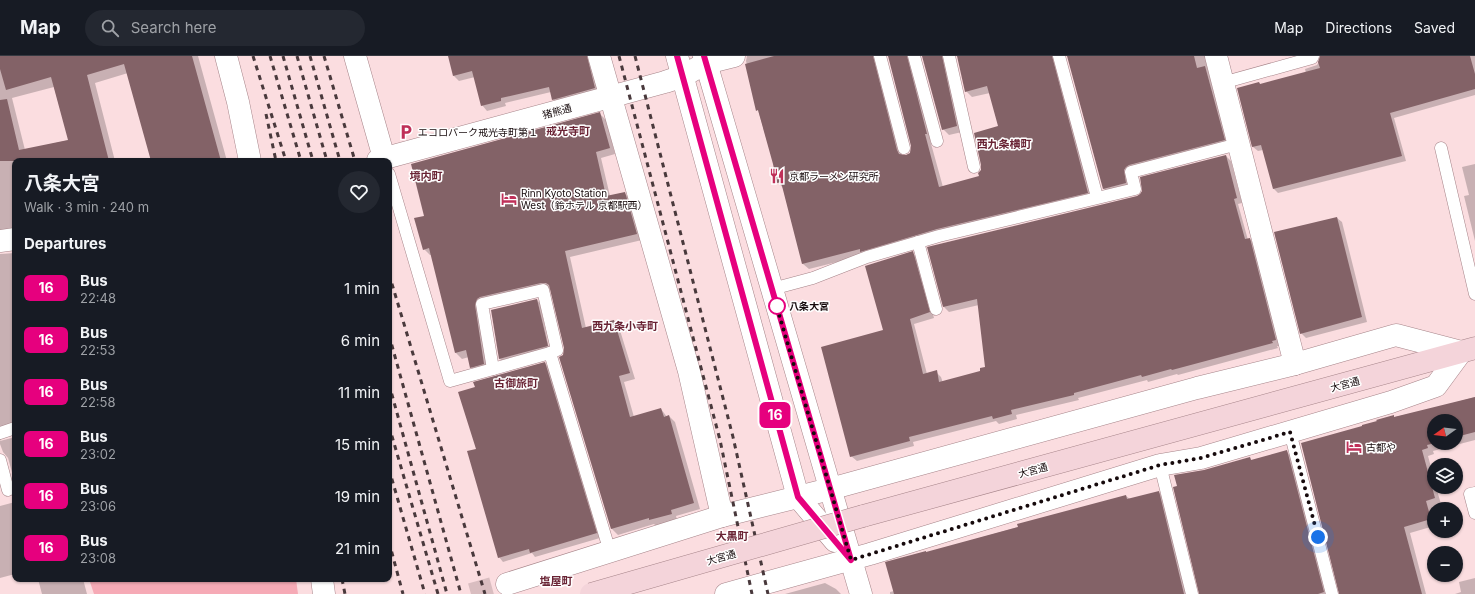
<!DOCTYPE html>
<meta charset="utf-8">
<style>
body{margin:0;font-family:Inter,"Noto Sans JP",sans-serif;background:#242831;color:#f1f3f6;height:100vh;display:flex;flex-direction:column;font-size:15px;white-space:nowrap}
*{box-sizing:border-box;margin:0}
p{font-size:13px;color:#9ea1a6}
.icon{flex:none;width:22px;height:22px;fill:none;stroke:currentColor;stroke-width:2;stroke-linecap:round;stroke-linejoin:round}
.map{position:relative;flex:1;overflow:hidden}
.side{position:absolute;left:12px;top:102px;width:380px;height:424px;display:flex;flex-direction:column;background:#171b24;border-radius:8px;box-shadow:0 1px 3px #0004}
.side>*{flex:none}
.badge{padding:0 8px;border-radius:6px;font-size:14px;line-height:26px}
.needle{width:26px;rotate:255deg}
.buttons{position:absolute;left:1427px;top:358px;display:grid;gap:8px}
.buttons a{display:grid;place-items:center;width:36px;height:36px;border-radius:50%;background:#171b24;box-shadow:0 1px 3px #0004;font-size:20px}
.you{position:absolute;width:20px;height:20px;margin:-10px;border:3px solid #fff;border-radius:50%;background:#1a73e8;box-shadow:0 0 0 6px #1a73e833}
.map>.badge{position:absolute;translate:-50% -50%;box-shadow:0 0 0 2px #fff}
h2{padding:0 12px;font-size:15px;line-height:36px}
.round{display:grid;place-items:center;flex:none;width:42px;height:42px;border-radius:21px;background:#242831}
.overview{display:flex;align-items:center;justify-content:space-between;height:68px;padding:0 12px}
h1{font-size:19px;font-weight:700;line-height:30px}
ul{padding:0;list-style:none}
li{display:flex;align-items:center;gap:12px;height:52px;padding:0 12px}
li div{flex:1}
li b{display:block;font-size:15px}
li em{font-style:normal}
li .badge{min-width:44px;font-weight:700;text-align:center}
header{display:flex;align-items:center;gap:24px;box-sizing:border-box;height:56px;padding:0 20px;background:#171b24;border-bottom:1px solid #363941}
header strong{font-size:19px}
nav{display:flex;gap:22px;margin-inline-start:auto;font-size:14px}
.search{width:280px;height:36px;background:#242831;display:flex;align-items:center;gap:10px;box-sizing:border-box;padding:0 14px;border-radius:22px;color:#9ea1a6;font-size:15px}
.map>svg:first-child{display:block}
.green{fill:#f6aab6}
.shadow{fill:#0003;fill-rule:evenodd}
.building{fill:#836267}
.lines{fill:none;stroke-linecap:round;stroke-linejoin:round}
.minor-tunnel{stroke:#d9bdc0;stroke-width:22;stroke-dasharray:22 11;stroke-linecap:butt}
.service-casing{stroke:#a68489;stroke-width:13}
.minor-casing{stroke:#a68489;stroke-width:23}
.tertiary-casing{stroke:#a68489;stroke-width:23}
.secondary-casing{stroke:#a68489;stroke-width:23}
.service{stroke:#fff;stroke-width:12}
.minor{stroke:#fff;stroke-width:22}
.tertiary{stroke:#fff;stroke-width:22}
.secondary{stroke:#f4d4da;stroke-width:22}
.rail{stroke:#49393c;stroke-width:3;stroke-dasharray:5 5;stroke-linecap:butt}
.secondary-bridge-casing{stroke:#a68489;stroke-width:23;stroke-linecap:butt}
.secondary-bridge{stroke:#f4d4da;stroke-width:22}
.line-casing{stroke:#fff;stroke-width:9}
.line{stroke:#e6007e;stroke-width:6}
.walk{stroke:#160a0c;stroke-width:4;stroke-dasharray:0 7.2}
.stop-dot{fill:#fff;stroke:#e6007e;stroke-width:2}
.labels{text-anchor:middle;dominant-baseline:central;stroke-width:3;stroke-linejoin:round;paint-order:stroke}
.street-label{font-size:10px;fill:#160a0c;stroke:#fff}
.poi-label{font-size:10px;fill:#160a0c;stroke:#fff;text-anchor:start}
.stop-label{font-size:10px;font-weight:bold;fill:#160a0c;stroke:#fff;text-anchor:start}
.neighbourhood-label{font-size:11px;font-weight:bold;fill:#692334;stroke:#fff}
</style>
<header>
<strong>Map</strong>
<div class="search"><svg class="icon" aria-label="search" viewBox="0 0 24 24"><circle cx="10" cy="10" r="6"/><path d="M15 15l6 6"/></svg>Search here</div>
<nav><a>Map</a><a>Directions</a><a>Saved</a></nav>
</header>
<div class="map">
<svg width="1475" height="538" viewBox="0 0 1475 538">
<rect width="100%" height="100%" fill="#fbdde0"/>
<polygon class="green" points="89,523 296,523 298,538 94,538"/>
<g class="shadow">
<path d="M0 0H198L227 105H152L128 17 95 27 115 105H15V180L0 184ZM54 31 69 84 25 94 12 42Z"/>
<polygon points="449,0 593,0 600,37 559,49 553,43 551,36 505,47 506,50 487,55 482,49 475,21 459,25 454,20"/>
<polygon points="747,0 881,0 878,8 902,99 906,100 910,98 912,90 889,0 915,0 933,84 930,84 943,131 980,121 999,71 990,37 972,41 966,35 958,0 1061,0 1093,142 809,213 803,208 783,132 778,126 774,108 752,34 753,34 746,5"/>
<polygon points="923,0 951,0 962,76 949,79 943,73"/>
<polygon points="1068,0 1206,0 1230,90 1135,114 1131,133 1109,138 1104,133"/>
<polygon points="1329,0 1475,0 1475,39 1394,62 1406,105 1278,137 1274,133 1263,94 1258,95 1253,91 1259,27 1261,29 1306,17 1305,13 1317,9 1321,2"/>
<polygon points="600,58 606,64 615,98 601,102 610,140 624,137 631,143 642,184 570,201 586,272 613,265 619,271 635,323 624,326 634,361 661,353 667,361 669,360 675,366 700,453 676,460 677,464 656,470 654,468 618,479 612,473 564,299 565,292 551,233 483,249 490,314 477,317 471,311 469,301 462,303 456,297 432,199 430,199 424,193 425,161"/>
<polygon points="1226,100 1231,105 1242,147 1238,148 1248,184 1250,183 1255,189 1281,290 1277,290 1278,292 1178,319 1177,318 1148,326 1147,324 1078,342 1079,344 1016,359 1017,363 999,368 996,365 913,386 914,390 857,405 851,400 884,275 912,197 918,202 934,262 914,268 927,318 936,316 941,321 943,327 982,316 986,312 979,249 949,256 944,251 928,192 1137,141"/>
<polygon points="1475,108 1475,185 1464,140 1469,139 1462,111"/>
<polygon points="1337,162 1342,166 1367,266 1306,282 1301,277"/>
<polygon points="15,197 15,375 3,380 0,385 0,198"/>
<polygon points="537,244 540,247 549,292 502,305 500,303 492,254"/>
<polygon points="545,307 549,312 600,482 535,501 532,497 503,506 499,501"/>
<path d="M1475 341V384L1433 395 1434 398 1428 400 1434 422V431H1436L1441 448 1432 451 1434 459V470L1410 477 1426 538H1340L1378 365 1439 351ZM1434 365H1456V387H1434Z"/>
<polygon points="15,381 15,427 8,402 3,396 0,388 0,385"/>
<polygon points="1287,396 1293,402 1328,538 1200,538 1205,415 1250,402 1252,405"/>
<polygon points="1158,436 1165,442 1188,538 890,538 890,536 894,535 927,497 1126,440 1130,443"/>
<polygon points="15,446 15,518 0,522 0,450"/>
<polygon points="1475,522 1475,538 1455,538 1461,536 1459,526"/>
<polygon points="38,523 83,523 87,538 42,538"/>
<polygon points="825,527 836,533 841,538 785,538"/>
</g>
<g class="building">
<polygon points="0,0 192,0 221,105 151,105 124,8 87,19 109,105 0,105 0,44 7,43 19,94 68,84 51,21 6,34 0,13"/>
<polygon points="448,0 587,0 595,32 552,44 549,31 501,42 501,45 481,50 472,15 453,20"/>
<polygon points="774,0 873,0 897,94 899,98 906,99 910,97 911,90 888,0 907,0 927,78 925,78 939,131 979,120 978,117 981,114 981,109 974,77 998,70 987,30 965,36 957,0 1052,0 1088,137 937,173 860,196 860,193 802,208 781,126 777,127 773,108 758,54 756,55 745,8"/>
<polygon points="922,0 942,0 957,70 942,74"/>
<polygon points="1067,0 1194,0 1197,12 1205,10 1225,84 1129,109 1126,111 1124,114 1126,127 1103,133"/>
<polygon points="1320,0 1470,0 1475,18 1475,33 1390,57 1402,100 1273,133 1261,89 1252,91 1237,32 1259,26 1260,28 1320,12 1318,6"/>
<polygon points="600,56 610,92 596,96 606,140 625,136 637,178 565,195 582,272 614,264 630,317 619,320 630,361 661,352 664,361 669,359 694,447 671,454 672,458 649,464 649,462 611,473 559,301 563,299 564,292 549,229 546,227 541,227 480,241 477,243 475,249 484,308 470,312 466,294 455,297 429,192 423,194 414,162 424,160 411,108"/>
<polygon points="1226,99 1237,142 1234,143 1245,183 1250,182 1276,284 1272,285 1273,287 1172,314 1171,313 1142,321 1141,319 1074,337 1074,339 1011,354 1012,358 993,363 992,360 909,381 910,385 850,401 821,291 883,274 865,210 913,195 930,256 910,263 923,318 937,314 939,326 980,315 980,312 985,311 977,243 943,251 927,191 1137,140 1140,138 1142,135 1140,121"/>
<polygon points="1337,161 1362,261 1300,278 1274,176"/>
<polygon points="537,243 548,290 499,303 491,254"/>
<polygon points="545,306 597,477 530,497 529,493 498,502 467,395 476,393 458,336 475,331 473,326"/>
<polygon points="1475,341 1475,376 1456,381 1456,365 1434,365 1435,387 1427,389 1428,392 1422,394 1435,442 1426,445 1431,463 1404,471 1422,538 1339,538 1301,387 1362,370 1362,369 1377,365 1376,364 1394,359 1394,361"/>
<polygon points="1287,394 1324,536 1318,538 1199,538 1173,431 1177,430 1174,419 1204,414 1250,401 1251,404"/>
<polygon points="1159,435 1184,538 894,538 885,506 926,495 926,496 1018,471 1017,468 1126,439 1127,443"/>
</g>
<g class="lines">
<polyline class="minor-tunnel" points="471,538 507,528"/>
<defs>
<g id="service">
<polyline points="880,0 904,92"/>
<polyline points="914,0 937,85"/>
<polyline points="949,0 974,111"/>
<polyline points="1059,0 1097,141"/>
<polyline points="1222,27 1312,2 1313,0"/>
<polyline points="1441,92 1475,238"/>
<polyline points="389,118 450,325 550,297"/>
<polyline points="918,186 936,253"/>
<polyline points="772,233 813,222 867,201 939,180 1135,133 1131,116 1238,88"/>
<polyline points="493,313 482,248 543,234 557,294 550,297 610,496"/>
<polyline points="1290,376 1332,538"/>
<polyline points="0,377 15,372"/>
<polyline points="0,404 8,434"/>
<polyline points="1160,409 1192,538"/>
<polyline points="1475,437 1470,438 1475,457"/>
</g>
<g id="minor">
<polyline points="226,0 238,46 250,105"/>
<polyline points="355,0 384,102"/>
<polyline points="599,0 689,315 722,460"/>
<polyline points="1216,0 1295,308"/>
<polyline points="378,104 665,26 683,20 706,7 734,0"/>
<polyline points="0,185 15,183"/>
<polyline points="322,523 324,538"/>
<polyline points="507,528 722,460 830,433 1197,332 1295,308 1396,279 1461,296 1436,330 1391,346 1201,402 1160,409 870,498 726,538"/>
</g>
<g id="tertiary">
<polyline points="677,0 798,441 835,485"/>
<polyline points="704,0 861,538"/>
</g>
<polyline id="secondary" points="863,460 1475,292"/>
</defs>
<use href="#service" class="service-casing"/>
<use href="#minor" class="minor-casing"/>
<use href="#tertiary" class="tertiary-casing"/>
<use href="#secondary" class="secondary-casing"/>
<use href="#service" class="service"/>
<use href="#minor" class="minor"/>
<use href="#tertiary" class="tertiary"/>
<use href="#secondary" class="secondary"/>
<g class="rail">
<polyline points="253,0 286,105"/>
<polyline points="270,0 301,105"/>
<polyline points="283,0 313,105"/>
<polyline points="297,0 327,105"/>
<polyline points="310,0 340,105"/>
<polyline points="324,0 355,105"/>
<polyline points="619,0 720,384 752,538"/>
<polyline points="635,0 733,381 768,538"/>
<polyline points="266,58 276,105"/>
<polyline points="389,218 485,538"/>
<polyline points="389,279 461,538"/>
<polyline points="389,328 447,538"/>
<polyline points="389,370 438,538"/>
<polyline points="389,413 425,538"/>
<polyline points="389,486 403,538"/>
<polyline points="342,523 345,538"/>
</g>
<defs>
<polyline id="secondary-bridge" points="591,538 863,460"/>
</defs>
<use href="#secondary-bridge" class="secondary-bridge-casing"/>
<use href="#secondary-bridge" class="secondary-bridge"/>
</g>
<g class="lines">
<defs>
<polyline id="line" points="677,0 798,441 851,504 704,0"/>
</defs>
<use href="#line" class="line-casing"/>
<use href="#line" class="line"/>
<polyline class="walk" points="777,250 776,248 851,504 1160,409 1201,402 1290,376 1318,481"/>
</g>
<defs>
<symbol id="parking-bare" viewBox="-9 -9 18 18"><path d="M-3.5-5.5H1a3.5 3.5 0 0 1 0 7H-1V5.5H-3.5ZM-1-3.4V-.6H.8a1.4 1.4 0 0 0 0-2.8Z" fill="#bf3059" stroke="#fff" stroke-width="2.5" paint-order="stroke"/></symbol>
<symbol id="restaurant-bare" viewBox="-9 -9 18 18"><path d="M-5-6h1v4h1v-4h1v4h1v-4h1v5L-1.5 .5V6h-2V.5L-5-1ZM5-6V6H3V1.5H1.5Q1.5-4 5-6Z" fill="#bf3059" stroke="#fff" stroke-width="2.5" paint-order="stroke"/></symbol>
<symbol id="hotel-bare" viewBox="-9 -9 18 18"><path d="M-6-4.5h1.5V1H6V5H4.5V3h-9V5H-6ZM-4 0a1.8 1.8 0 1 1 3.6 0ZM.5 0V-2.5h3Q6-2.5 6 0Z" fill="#bf3059" stroke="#fff" stroke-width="2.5" paint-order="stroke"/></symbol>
</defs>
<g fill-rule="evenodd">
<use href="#parking-bare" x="395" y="65" width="22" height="22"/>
<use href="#restaurant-bare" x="766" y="109" width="22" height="22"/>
<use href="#hotel-bare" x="498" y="132" width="22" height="22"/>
<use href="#hotel-bare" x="1343" y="380" width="22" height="22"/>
</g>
<circle class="stop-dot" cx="777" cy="250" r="8"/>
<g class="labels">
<g class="street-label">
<text transform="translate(557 55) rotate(-15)">猪熊通</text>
<text transform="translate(1345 328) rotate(-15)">大宮通</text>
<text transform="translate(1033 414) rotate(-15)">大宮通</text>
<text transform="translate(721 501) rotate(-16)">大宮通</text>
</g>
<g class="poi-label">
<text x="418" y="76">エコロパーク戒光寺町第１</text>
<text x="789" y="120">京都ラーメン研究所</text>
<text x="521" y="137">Rinn Kyoto Station<tspan x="521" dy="12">West（鈴ホテル 京都駅西）</tspan></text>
<text x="1366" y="391">古都や</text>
</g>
<g class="stop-label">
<text x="789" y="250">八条大宮</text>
</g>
<g class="neighbourhood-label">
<text x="568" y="75">戒光寺町</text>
<text x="1004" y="88">西九条横町</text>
<text x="426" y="120">境内町</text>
<text x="625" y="270">西九条小寺町</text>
<text x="516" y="327">古御旅町</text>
<text x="732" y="480">大黒町</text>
<text x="556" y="525">塩屋町</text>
</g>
</g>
</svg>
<div class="buttons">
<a><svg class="needle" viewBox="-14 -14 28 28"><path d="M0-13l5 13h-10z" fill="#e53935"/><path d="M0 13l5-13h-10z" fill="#9ea1a6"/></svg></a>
<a><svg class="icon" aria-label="layers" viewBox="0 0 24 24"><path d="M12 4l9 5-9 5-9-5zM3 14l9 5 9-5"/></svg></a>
<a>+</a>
<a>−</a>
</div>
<div class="you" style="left:1318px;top:481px"></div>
<b class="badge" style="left:775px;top:359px;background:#e6007e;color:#fff">16</b>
<section class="side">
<div class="overview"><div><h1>八条大宮</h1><p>Walk · 3 min · 240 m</p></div><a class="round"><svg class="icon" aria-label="heart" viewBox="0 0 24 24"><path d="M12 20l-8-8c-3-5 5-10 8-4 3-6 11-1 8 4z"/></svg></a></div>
<h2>Departures</h2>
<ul>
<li><span class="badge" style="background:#e6007e;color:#fff">16</span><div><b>Bus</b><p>22:48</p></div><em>1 min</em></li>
<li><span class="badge" style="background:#e6007e;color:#fff">16</span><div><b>Bus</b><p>22:53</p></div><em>6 min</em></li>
<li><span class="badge" style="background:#e6007e;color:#fff">16</span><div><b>Bus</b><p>22:58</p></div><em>11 min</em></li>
<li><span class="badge" style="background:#e6007e;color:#fff">16</span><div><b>Bus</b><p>23:02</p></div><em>15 min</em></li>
<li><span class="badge" style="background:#e6007e;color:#fff">16</span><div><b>Bus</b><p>23:06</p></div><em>19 min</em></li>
<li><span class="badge" style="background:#e6007e;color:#fff">16</span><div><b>Bus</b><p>23:08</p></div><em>21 min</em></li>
</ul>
</section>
</div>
